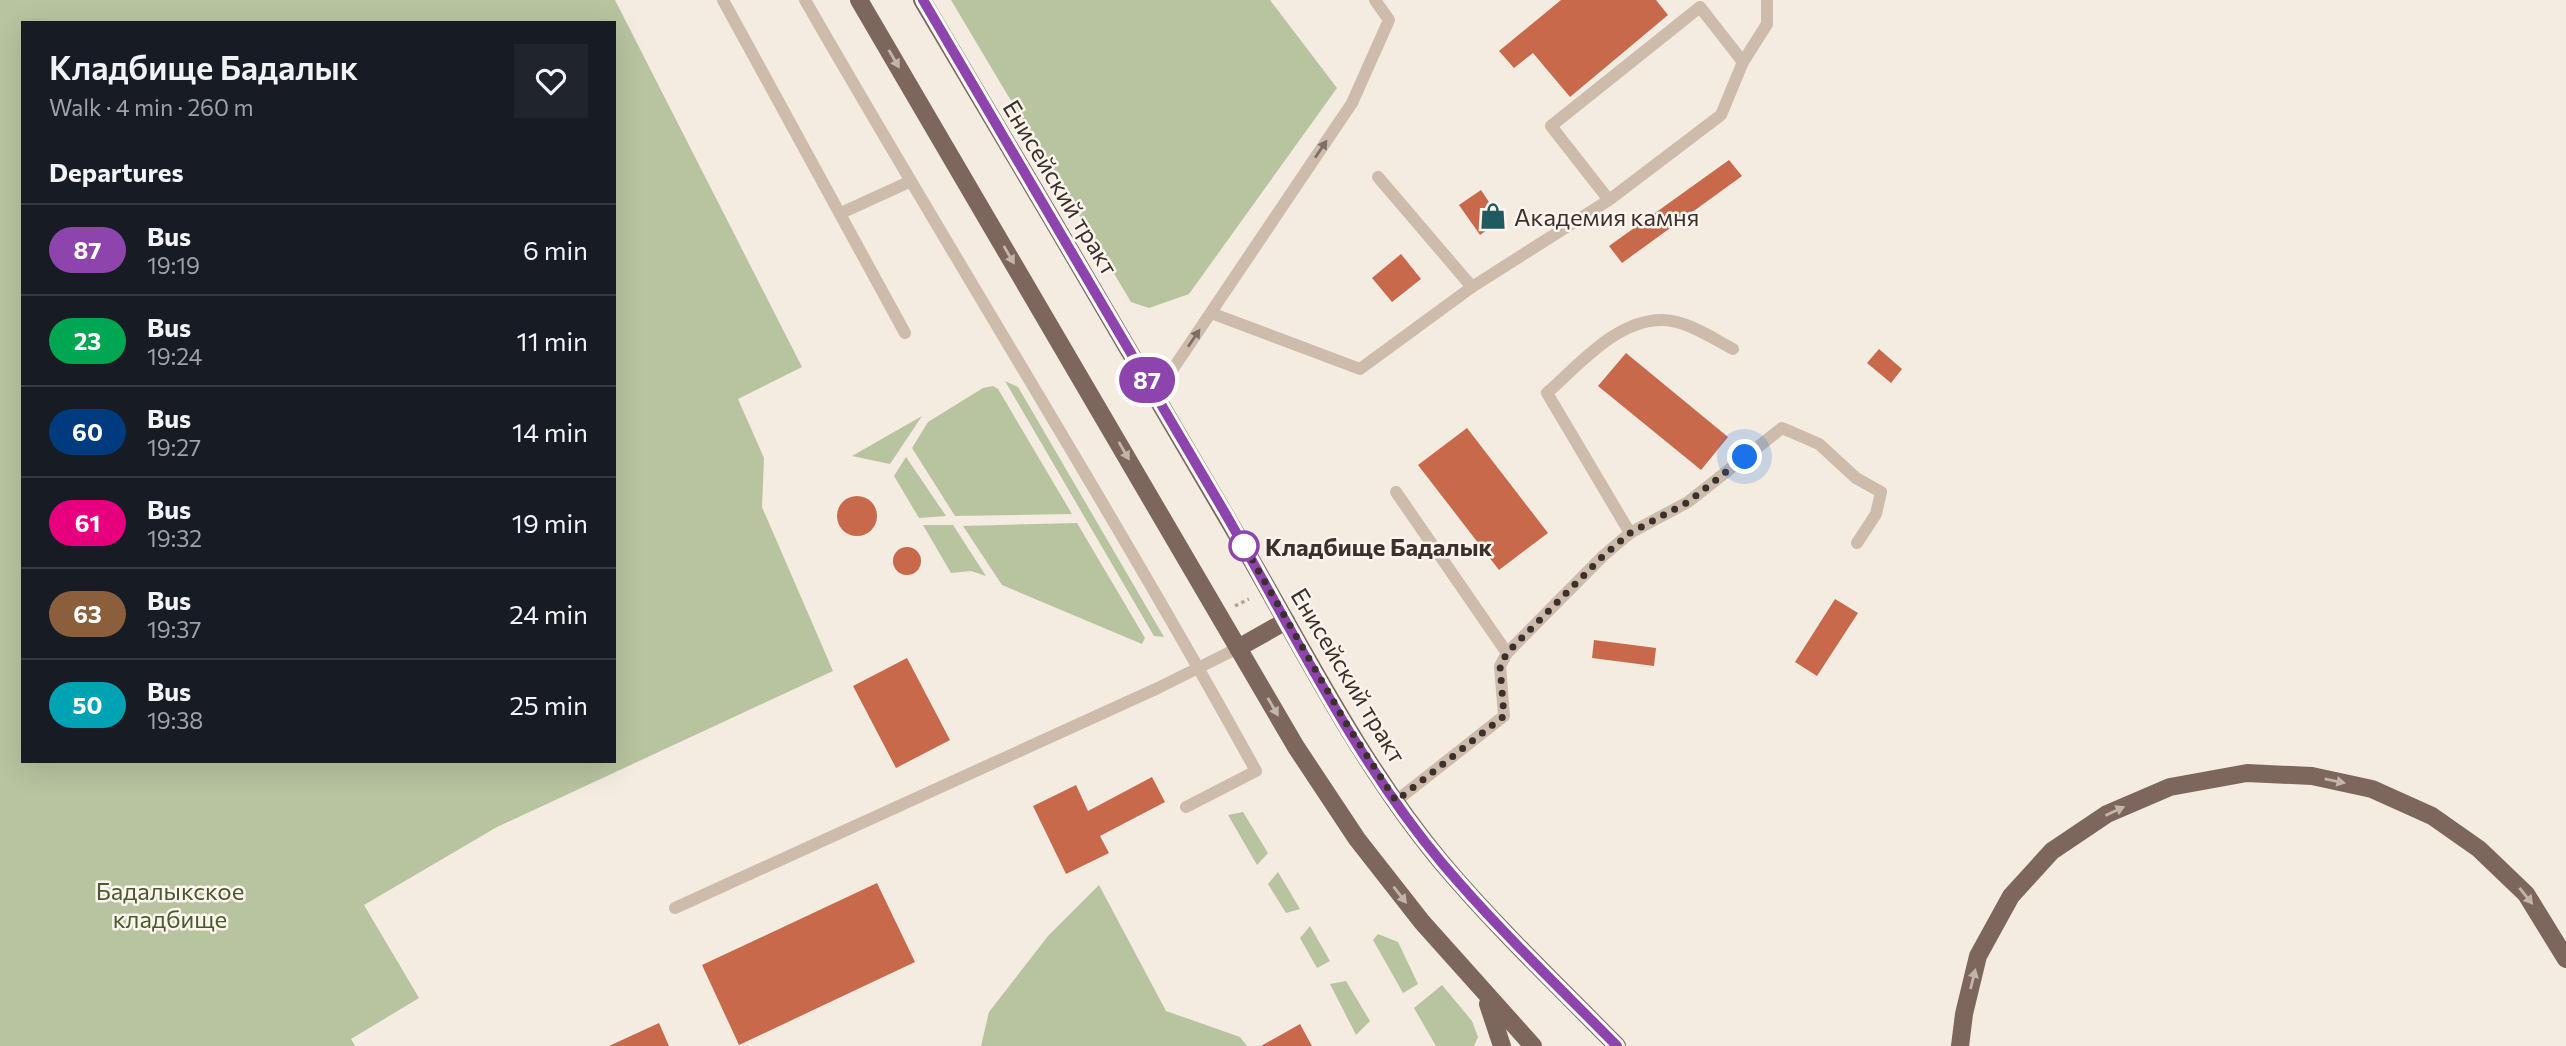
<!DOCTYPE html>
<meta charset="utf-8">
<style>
body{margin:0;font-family:Commissioner,sans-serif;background:#20242c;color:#f1f3f6;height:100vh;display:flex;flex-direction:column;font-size:26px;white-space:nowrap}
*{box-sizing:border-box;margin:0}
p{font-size:23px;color:#9ea1a6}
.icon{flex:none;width:38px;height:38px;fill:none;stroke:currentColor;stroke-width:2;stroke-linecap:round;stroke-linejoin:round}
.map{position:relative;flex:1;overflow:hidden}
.sheet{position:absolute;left:21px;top:21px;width:595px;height:742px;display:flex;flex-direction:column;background:#171b24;border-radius:0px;box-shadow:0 7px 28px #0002}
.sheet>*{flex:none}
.badge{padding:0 14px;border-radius:23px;font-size:24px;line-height:46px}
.you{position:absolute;width:35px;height:35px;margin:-18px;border:5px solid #fff;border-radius:50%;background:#1a73e8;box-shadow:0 0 0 10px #1a73e833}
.map>.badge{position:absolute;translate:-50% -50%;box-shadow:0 0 0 4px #fff}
h2{padding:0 28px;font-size:26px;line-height:63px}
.round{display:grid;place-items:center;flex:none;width:74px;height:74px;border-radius:0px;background:#20242c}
.headline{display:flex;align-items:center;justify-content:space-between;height:119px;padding:0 28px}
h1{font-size:33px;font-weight:600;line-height:52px}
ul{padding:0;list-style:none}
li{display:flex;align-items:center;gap:21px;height:91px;padding:0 28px;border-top:2px solid #363941}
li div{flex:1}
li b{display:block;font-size:26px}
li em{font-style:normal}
li .badge{min-width:77px;font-weight:700;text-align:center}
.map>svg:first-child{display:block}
.green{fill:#b8c4a0;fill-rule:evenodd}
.building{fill:#c8694b}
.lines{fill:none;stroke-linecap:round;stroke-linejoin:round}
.path{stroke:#b9a596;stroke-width:3.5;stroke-dasharray:3.5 3.5;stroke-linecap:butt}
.service{stroke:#cdbbac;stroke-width:12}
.primary{stroke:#7d675c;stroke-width:18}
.oneway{fill:#c2b5ac}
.oneway2{fill:#7d6f65}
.line-casing{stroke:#fff;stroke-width:16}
.line{stroke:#8e44ad;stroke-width:10}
.walk{stroke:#3b302b;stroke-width:7;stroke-dasharray:0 12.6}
.stop-dot{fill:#fff;stroke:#8e44ad;stroke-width:3.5}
.labels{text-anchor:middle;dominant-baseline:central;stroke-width:5;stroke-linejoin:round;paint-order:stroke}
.street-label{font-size:24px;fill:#3b302b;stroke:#fbf5ee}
.poi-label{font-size:24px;fill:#3b302b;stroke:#fbf5ee;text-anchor:start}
.stop-label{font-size:24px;font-weight:bold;fill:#3b302b;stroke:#fbf5ee;text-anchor:start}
.park-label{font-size:24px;fill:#4a5a2e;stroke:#fbf5ee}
</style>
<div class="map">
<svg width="2566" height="1046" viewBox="0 0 2566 1046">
<rect width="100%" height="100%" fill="#f4ebe1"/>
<g class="green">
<path d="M0 0H615L802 367 738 399 764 458 762 507 833 671 497 827 364 905 419 998 351 1039 355 1046H0ZM23 23H614V761H23Z"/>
<polygon points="951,0 1270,0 1337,88 1189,294 1149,308 1131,302"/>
<polygon points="1005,381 1018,387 1164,637 1154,636"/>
<polygon points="993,386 998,389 1072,514 955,516 912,448 928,422 983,388"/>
<polygon points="922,416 890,464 852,456"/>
<polygon points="906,457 946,516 919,518 894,476"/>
<polygon points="1077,523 1145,638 1142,644 1002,585 963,526"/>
<polygon points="923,525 953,525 986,576 971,571 951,573"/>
<polygon points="1243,812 1268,853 1257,865 1228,815"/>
<polygon points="1278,872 1300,909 1286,913 1268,884"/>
<polygon points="1099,885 1166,1011 1240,1037 1247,1046 981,1046 989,1012 1048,936"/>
<polygon points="1310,926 1330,961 1317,968 1300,938"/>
<polygon points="1378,934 1398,942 1418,984 1403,993 1373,940"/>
<polygon points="1346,981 1370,1021 1356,1035 1330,984"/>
<polygon points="1442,985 1472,1021 1478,1037 1474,1046 1436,1046 1414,1008"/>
</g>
<g class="building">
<polygon points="1561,0 1656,0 1668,15 1570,97 1533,53 1514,68 1499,51"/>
<polygon points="1729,160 1742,176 1622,263 1609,246"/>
<polygon points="1481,190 1501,220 1480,235 1459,205"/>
<polygon points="1401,254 1421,279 1392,302 1372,278"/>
<polygon points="1879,349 1902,369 1891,383 1867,363"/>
<polygon points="1626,353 1728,437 1701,470 1598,386"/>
<polygon points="1467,428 1548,533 1499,570 1418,465"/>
<circle cx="857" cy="516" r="20"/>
<circle cx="907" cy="561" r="14"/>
<polygon points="1835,599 1858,613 1817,676 1795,662"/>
<polygon points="1594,640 1656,648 1654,666 1592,658"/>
<polygon points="907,658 950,740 896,768 853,686"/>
<polygon points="1152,777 1165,802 1100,836 1109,853 1066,874 1033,806 1076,785 1088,811"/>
<polygon points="877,883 915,962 739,1045 702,965"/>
<polygon points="659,1023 669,1046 609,1046"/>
<polygon points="1300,1024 1312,1046 1261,1046"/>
</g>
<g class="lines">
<polyline class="path" points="1235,606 1249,599"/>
<g class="service">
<polyline points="723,0 905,333"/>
<path d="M805 0C953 258 1112 510 1256 771L1186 807"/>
<polyline points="1743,62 1767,24 1767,0"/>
<polyline points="1378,177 1472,287"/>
<polyline points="841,213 909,182"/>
<polyline points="1211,313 1360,369 1472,287 1609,200 1721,115 1743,62 1700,7 1551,126 1609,200"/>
<polyline points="1156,394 1352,103 1389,20 1375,0"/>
<polyline points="1396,492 1507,653"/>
<path d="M1630 533 1547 393C1579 365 1617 319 1663 320 1688 321 1712 338 1733 349"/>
<polyline points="1396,801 1504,716 1500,666 1507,653 1603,556 1630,533 1688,502 1782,428 1819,444 1856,478 1881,492 1876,514 1857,543"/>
<polyline points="675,908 1158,688 1238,648"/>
</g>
<g class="primary">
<polyline points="859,0 1296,747 1357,839 1422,922 1533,1046"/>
<path d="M922 0C1027 176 1131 353 1234 530 1300 642 1358 762 1442 863 1496 927 1558 986 1617 1046"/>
<polyline points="1238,648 1286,621"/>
<polyline points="1488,1004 1502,1046"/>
<polyline points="1960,1046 1964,1014 1978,956 2011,896 2052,851 2107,814 2170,787 2247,773 2312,776 2372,789 2432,816 2479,849 2526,894 2566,959"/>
</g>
</g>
<defs><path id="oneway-solid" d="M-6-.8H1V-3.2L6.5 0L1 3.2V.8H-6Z" transform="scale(1.75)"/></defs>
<g class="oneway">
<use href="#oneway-solid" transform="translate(894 59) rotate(60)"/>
<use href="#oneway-solid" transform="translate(1009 255) rotate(60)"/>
<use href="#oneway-solid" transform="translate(1124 451) rotate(60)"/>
<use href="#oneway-solid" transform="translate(1273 707) rotate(60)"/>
<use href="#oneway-solid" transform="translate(2335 781) rotate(12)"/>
<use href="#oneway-solid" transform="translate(2115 811) rotate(-25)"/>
<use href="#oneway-solid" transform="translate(1400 895) rotate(52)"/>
<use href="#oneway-solid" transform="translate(2526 896) rotate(51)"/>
<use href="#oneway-solid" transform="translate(1973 979) rotate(-76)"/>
</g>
<g class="oneway2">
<use href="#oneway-solid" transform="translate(1321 149) rotate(-56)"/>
<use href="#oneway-solid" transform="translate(1194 338) rotate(-56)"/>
</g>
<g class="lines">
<defs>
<path id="line" d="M923 0C1023 171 1125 341 1225 513 1293 631 1354 758 1442 863 1496 927 1558 986 1617 1046"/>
</defs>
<use href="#line" class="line-casing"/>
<use href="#line" class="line"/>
<polyline class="walk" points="1244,546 1242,542 1346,723 1396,801 1504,716 1500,666 1507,653 1603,556 1630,533 1688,502 1745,457"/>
</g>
<defs>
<symbol id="shop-bare" viewBox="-9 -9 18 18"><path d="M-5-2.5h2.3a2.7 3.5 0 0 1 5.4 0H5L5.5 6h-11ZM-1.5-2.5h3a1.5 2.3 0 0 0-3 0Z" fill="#1f5a5e" stroke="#fbf5ee" stroke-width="2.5" paint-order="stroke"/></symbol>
</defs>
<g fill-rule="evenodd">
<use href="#shop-bare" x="1474" y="197" width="38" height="38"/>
</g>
<circle class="stop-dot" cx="1244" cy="546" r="14"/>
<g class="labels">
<g class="street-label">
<text transform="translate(1061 187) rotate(59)">Енисейский тракт</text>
<text transform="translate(1349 675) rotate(59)">Енисейский тракт</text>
</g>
<g class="poi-label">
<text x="1514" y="216">Академия камня</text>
</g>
<g class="stop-label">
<text x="1265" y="546">Кладбище Бадалык</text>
</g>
<g class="park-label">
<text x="170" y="890">Бадалыкское<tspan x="170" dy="28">кладбище</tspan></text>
</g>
</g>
</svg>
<div class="you" style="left:1745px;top:457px"></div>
<b class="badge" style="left:1147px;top:380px;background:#8e44ad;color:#fff">87</b>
<section class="sheet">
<div class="headline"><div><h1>Кладбище Бадалык</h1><p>Walk · 4 min · 260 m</p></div><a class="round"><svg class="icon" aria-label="heart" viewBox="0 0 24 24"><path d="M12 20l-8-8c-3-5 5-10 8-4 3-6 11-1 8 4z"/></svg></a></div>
<h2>Departures</h2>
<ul>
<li><span class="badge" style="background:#8e44ad;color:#fff">87</span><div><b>Bus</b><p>19:19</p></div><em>6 min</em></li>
<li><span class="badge" style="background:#00a651;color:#fff">23</span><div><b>Bus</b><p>19:24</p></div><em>11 min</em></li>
<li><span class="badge" style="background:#003b80;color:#fff">60</span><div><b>Bus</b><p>19:27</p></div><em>14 min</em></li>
<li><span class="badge" style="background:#e6007e;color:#fff">61</span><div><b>Bus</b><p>19:32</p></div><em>19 min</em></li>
<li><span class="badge" style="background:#8b5e3c;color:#fff">63</span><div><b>Bus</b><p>19:37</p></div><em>24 min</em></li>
<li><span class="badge" style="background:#00a3b4;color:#fff">50</span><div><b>Bus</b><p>19:38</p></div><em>25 min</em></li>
</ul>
</section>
</div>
